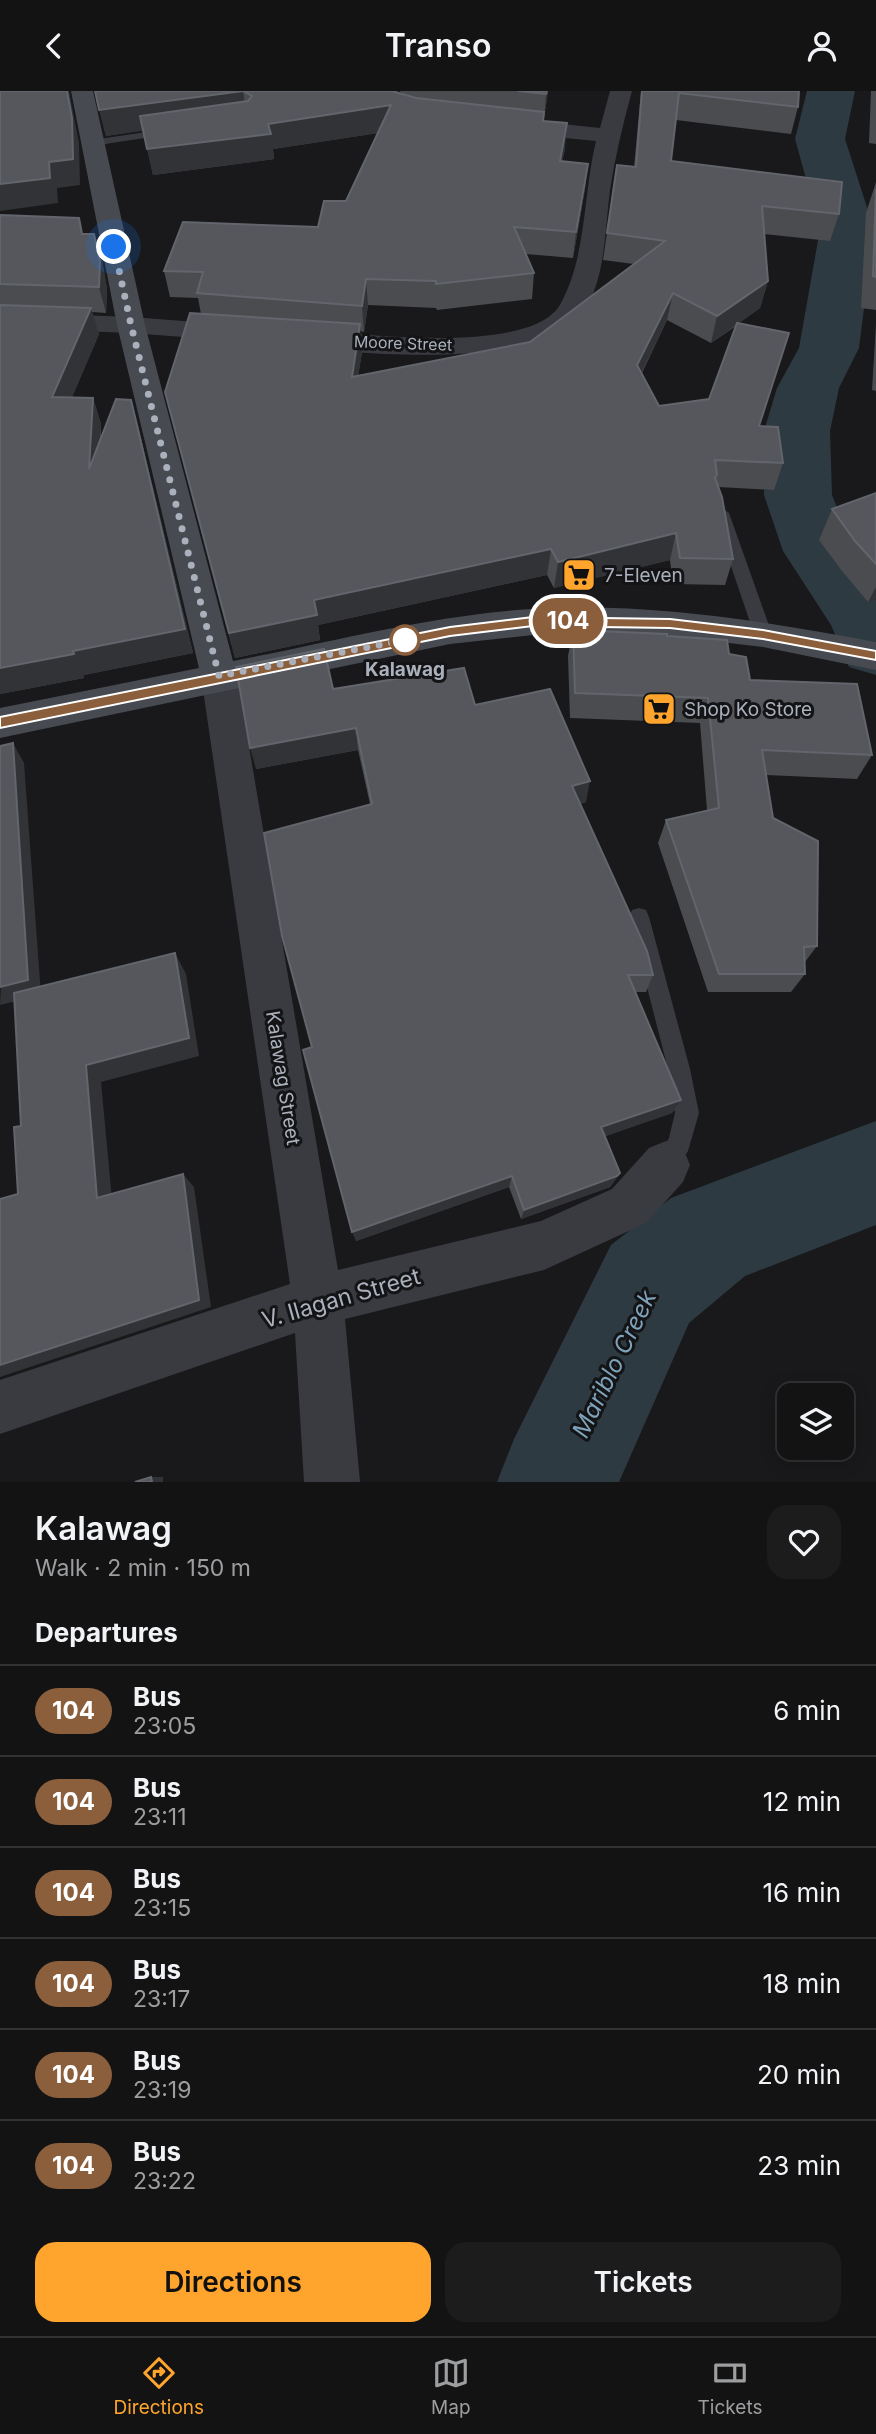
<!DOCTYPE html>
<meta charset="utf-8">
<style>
body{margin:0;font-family:Inter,sans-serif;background:#1c1c1d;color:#f1f3f6;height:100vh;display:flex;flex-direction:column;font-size:26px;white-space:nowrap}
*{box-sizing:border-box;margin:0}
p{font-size:23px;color:#9d9ea0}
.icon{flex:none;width:38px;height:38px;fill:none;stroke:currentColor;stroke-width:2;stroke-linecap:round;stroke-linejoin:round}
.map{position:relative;height:1391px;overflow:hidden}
.details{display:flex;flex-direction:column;background:#131314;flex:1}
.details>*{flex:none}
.badge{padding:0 14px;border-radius:23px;font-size:24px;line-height:46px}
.tools{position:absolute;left:777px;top:1292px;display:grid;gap:14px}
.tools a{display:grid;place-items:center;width:77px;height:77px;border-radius:14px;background:#131314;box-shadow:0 4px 18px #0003,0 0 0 2px #323234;font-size:35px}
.you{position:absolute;width:35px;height:35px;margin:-18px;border:5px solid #fff;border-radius:50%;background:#1a73e8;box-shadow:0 0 0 10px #1a73e833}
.map>.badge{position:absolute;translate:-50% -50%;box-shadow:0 0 0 4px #fff}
h2{padding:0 35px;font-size:26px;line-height:63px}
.round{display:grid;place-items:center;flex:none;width:74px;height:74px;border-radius:21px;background:#1c1c1d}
.overview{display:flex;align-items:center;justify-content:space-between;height:119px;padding:0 35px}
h1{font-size:33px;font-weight:600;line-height:52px}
.button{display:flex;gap:14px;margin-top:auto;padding:14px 35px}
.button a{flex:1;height:80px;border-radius:21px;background:#ffa52d;color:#111;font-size:28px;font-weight:600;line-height:80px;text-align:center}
.button a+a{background:#1c1c1d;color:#f1f3f6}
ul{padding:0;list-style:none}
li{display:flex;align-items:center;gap:21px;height:91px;padding:0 35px;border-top:2px solid #323234}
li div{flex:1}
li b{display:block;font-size:26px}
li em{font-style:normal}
li .badge{min-width:77px;font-weight:700;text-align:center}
header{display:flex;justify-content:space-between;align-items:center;height:91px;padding:0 35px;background:#131314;font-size:32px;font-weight:600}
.tab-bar{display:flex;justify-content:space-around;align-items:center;height:98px;border-top:2px solid #323234;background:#131314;font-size:19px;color:#9d9ea0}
.tab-bar a{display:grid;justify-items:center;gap:4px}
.tab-bar .selected{color:#ffa52d}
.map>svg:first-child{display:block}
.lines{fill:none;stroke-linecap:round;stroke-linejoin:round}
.river{fill:#2d3a41;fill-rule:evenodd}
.lane{fill:#393b41;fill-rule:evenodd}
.street{fill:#393b41;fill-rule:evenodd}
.secondary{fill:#474a51;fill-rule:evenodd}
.wall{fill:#4a4c50;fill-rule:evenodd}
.shaded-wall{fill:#323336}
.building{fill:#55575c;stroke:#62656b;stroke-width:2}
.line{fill:#8b5e3c;stroke:#fff;stroke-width:2}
.walk{stroke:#aab1bc;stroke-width:7;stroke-dasharray:0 12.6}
.stop-dot{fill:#fff;stroke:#8b5e3c;stroke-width:3.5}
.labels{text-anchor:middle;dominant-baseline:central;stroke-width:6;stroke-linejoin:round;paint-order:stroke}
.far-street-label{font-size:16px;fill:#aab1bc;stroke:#141416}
.poi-label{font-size:19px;fill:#aab1bc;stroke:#141416;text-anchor:start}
.stop-label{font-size:19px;font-weight:bold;fill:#aab1bc;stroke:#141416}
.street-label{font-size:19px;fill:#aab1bc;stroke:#141416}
.near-street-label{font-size:23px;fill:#aab1bc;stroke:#141416}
.near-water-label{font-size:24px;font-style:italic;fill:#7ea3ba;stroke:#141416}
</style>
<header><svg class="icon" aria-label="back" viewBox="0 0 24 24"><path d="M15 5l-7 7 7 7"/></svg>Transo<svg class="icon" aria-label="person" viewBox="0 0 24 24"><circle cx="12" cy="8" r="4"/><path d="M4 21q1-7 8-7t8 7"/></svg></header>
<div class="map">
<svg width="876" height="1391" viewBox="0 0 876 1391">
<rect width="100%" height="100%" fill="#19191b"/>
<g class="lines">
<g class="river">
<polygon points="807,0 855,0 845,48 874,138 859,257 839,297 830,340 832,404 851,451 876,485 876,584 849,576 831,534 783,460 764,404 764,340 777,297 799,257 820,138 795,48"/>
<polygon points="876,1030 876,1134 745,1185 689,1232 619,1391 497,1391 514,1348 611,1154 671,1107"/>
</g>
<g class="lane">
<polygon points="167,38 171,39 171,43 92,55 86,52 92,49"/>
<polygon points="721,416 729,422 772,543 769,548 757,548 754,543 713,422"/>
<polygon points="639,817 646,819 649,826 690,978 699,1022 688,1060 674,1082 666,1086 658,1082 654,1074 669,1047 675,1022 668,978 629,826 632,819"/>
</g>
<g class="street">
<path d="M610 0H632C623 33 615 66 610 99 605 137 606 179 588 214 583 222 576 234 568 239 522 272 355 267 300 253L296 247 300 241 310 239C363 243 534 265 561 212 587 164 583 103 596 50L515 42 507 40 504 35 507 30 515 28 600 37Z"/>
<polygon points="0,221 131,226 236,234 246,236 250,242 246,248 236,250 131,242 0,237"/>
<polygon points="219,571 232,575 237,585 338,1179 541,1130 612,1098 649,1057 666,1050 683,1057 690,1074 683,1091 646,1132 544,1179 345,1228 360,1391 304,1391 295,1242 0,1343 0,1289 290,1193 201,585 206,575"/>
</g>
<path class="secondary" d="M71 0H93L145 234 233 570C332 551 431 524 532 518 649 511 762 530 876 551V579L763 556 670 545 533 544 450 553 0 647V617L199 577 117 234Z"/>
</g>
<g class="wall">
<path d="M95 0H392L401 3 400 0H548L544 28H543V30L565 58 562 70 588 73 585 98 573 167 526 163 534 182 532 208 437 219 436 217 368 214 364 241 360 240 362 261 358 285 530 251 634 173 603 169 617 74 634 76 641 0H799L798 16 791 43 676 29 671 70 839 123 830 150 764 143 768 190 760 217 739 232 759 335 783 372 774 399 718 396 733 468 725 494 673 493 670 469 554 497 547 484 318 534 320 549 235 567 165 301 201 223 198 207 170 206 164 180 318 136 346 110 378 42 273 58 274 68 153 84 143 39 106 45ZM667 229 711 252 736 235 709 308 659 315 642 282Z"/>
<polygon points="871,0 876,0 876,53 869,52"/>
<polygon points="876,91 876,219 861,217 866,122"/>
<polygon points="0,124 84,143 94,143 102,169 107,198 106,222 92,221 99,243 72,306 93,307 101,333 101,348 138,335 193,562 84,584 84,587 0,603"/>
<polygon points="876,233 876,300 872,299"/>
<polygon points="876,402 876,509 868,511 842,480 819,449 832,418"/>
<polygon points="573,539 667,545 729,563 750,589 872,664 857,688 766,684 773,727 817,855 805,871 805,883 791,901 708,901 658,752 666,729 707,719 700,632 570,627 568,565"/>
<polygon points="333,598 475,614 586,711 580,713 653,884 646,901 635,901 681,1009 672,1022 605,1045 620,1082 610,1096 521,1128 509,1096 356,1150 312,956 370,713 358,659 256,678"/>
</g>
<g class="shaded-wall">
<polygon points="67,0 69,0 79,52 80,94 57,97 58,112 0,120 0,93 49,71"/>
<polygon points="243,0 247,25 106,45 99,19"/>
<polygon points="547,0 548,0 544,28 546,3"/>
<polygon points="391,14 392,40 273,58 274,68 153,84 147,58 268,33"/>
<polygon points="567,32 565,58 557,96 560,70"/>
<polygon points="588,73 585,98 573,167 576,141"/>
<polygon points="94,143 102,169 107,198 106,222 99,196"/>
<polygon points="366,188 368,214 364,241 362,215"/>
<polygon points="768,190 760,217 711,252 717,225"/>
<polygon points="673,202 667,229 632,301 637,274"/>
<polygon points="91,217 99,243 61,332 52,306"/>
<polygon points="360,233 362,261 354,313 352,286"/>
<polygon points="93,307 101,333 98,404 89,378"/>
<polygon points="131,309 138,335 193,562 84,584 84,587 0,603 0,577 73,560"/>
<polygon points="676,442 670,469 554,497 558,471"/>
<polygon points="551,458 547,484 318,534 320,549 235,567 229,542 314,509"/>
<polygon points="876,496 876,509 868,511"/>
<polygon points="356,637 358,659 256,678 250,657"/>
<polygon points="13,652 24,672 41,904 0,914"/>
<polygon points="590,690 586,711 568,716 572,695"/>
<polygon points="175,862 186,883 199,965 101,991 113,1119 97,1107 86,974"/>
<polygon points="681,1009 672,1022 595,1049 601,1036"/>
<polygon points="620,1082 610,1096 521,1128 524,1119"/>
<polygon points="183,1083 194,1096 211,1216 0,1286 0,1274"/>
<polygon points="512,1085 509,1096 356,1150 352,1141"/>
<polygon points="151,1386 163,1386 163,1391 152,1391"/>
</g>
<g class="building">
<polygon points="0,0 67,0 72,27 73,68 49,71 50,87 0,93"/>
<polygon points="95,0 392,0 416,7 544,21 543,30 567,32 560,70 588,73 576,141 514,136 534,182 436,193 436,190 366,188 362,215 197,202 203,181 164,180 183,131 318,136 324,110 346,110 391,14 268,33 271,43 147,58 140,25 248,10 252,5 243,0 99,19"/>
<polygon points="518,0 547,0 546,3"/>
<polygon points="642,0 799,0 798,16 679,2 671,70 842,91 839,123 762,115 768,190 717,225 673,202 637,274 659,315 709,308 737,232 789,242 759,335 778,336 783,372 715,369 717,383 715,387 722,406 733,468 680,467 676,442 558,471 551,458 314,509 317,524 229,542 165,301 190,222 360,233 352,286 530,251 665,150 607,142 617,74 636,76"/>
<polygon points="876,98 876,186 873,185"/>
<polygon points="0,124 79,127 82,143 94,143 100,171 99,196 0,193"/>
<polygon points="0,214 91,217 52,306 93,307 89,378 116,308 131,309 185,538 73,560 74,563 0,577"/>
<polygon points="876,402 876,473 855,450 832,418"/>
<polygon points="573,539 667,543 667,545 727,549 729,563 746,566 750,589 857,593 872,664 762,659 773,727 818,750 817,855 804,856 805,883 719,883 666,729 719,717 708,607 575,602"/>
<polygon points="324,558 333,598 464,577 475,614 550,598 590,690 572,695 647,860 653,884 628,884 681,1009 601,1036 620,1082 617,1085 524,1119 512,1085 352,1141 303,959 312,956 282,845 264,742 372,713 356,637 250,657 236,576"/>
<polygon points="13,652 28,889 0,896 0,655"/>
<polygon points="175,862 189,947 86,974 97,1107 183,1083 199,1209 0,1274 0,1108 18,1103 14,1036 21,1035 14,902"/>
<polygon points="151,1386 152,1391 135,1391"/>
</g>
<polygon class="line" points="533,526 670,528 763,539 876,560 876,569 763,548 670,537 533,535 450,545 0,637 0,626 450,536"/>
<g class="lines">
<polyline class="walk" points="114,156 131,234 219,585 405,549"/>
</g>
<defs>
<symbol id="supermarket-square" viewBox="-11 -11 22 22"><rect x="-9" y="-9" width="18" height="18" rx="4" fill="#ffa52d" stroke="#141416"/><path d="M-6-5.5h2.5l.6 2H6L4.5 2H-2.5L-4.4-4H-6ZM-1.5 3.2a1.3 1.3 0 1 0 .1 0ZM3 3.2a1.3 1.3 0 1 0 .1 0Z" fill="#111"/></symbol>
</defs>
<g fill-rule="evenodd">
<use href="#supermarket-square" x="560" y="465" width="38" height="38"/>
<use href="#supermarket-square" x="640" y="599" width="38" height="38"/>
</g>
<circle class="stop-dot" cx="405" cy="549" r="14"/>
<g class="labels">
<g class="far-street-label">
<text transform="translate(403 252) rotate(2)">Moore Street</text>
</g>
<g class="poi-label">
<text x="604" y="484">7-Eleven</text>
<text x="684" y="618">Shop Ko Store</text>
</g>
<g class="stop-label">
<text x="405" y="578">Kalawag</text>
</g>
<g class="street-label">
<text transform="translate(283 987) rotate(81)">Kalawag Street</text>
</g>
<g class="near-street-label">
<text transform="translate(341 1207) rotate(-16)">V. Ilagan Street</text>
</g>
<g class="near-water-label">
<text transform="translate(614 1273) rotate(-64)">Mariblo Creek</text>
</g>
</g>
</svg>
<div class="tools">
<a><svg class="icon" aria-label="layers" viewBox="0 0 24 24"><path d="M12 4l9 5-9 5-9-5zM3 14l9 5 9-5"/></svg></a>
</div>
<div class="you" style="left:114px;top:156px"></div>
<b class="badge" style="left:568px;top:530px;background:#8b5e3c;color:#fff">104</b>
</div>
<section class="details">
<div class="overview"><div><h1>Kalawag</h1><p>Walk · 2 min · 150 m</p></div><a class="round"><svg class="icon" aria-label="heart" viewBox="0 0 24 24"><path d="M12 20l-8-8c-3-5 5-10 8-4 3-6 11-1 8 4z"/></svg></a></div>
<h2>Departures</h2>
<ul>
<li><span class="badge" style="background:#8b5e3c;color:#fff">104</span><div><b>Bus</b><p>23:05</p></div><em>6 min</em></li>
<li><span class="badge" style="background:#8b5e3c;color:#fff">104</span><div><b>Bus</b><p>23:11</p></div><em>12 min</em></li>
<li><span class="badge" style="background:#8b5e3c;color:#fff">104</span><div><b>Bus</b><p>23:15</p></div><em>16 min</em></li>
<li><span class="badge" style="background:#8b5e3c;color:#fff">104</span><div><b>Bus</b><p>23:17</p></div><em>18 min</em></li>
<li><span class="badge" style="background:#8b5e3c;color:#fff">104</span><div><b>Bus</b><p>23:19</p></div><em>20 min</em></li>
<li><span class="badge" style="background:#8b5e3c;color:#fff">104</span><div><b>Bus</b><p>23:22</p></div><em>23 min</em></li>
</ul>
<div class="button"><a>Directions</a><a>Tickets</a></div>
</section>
<nav class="tab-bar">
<a class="selected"><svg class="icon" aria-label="directions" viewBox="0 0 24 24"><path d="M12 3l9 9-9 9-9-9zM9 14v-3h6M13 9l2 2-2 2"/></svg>Directions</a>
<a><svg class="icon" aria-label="map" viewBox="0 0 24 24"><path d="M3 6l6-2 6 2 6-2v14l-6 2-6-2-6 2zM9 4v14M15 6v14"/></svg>Map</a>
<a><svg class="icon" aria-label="tickets" viewBox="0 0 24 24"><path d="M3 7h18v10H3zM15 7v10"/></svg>Tickets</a>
</nav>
